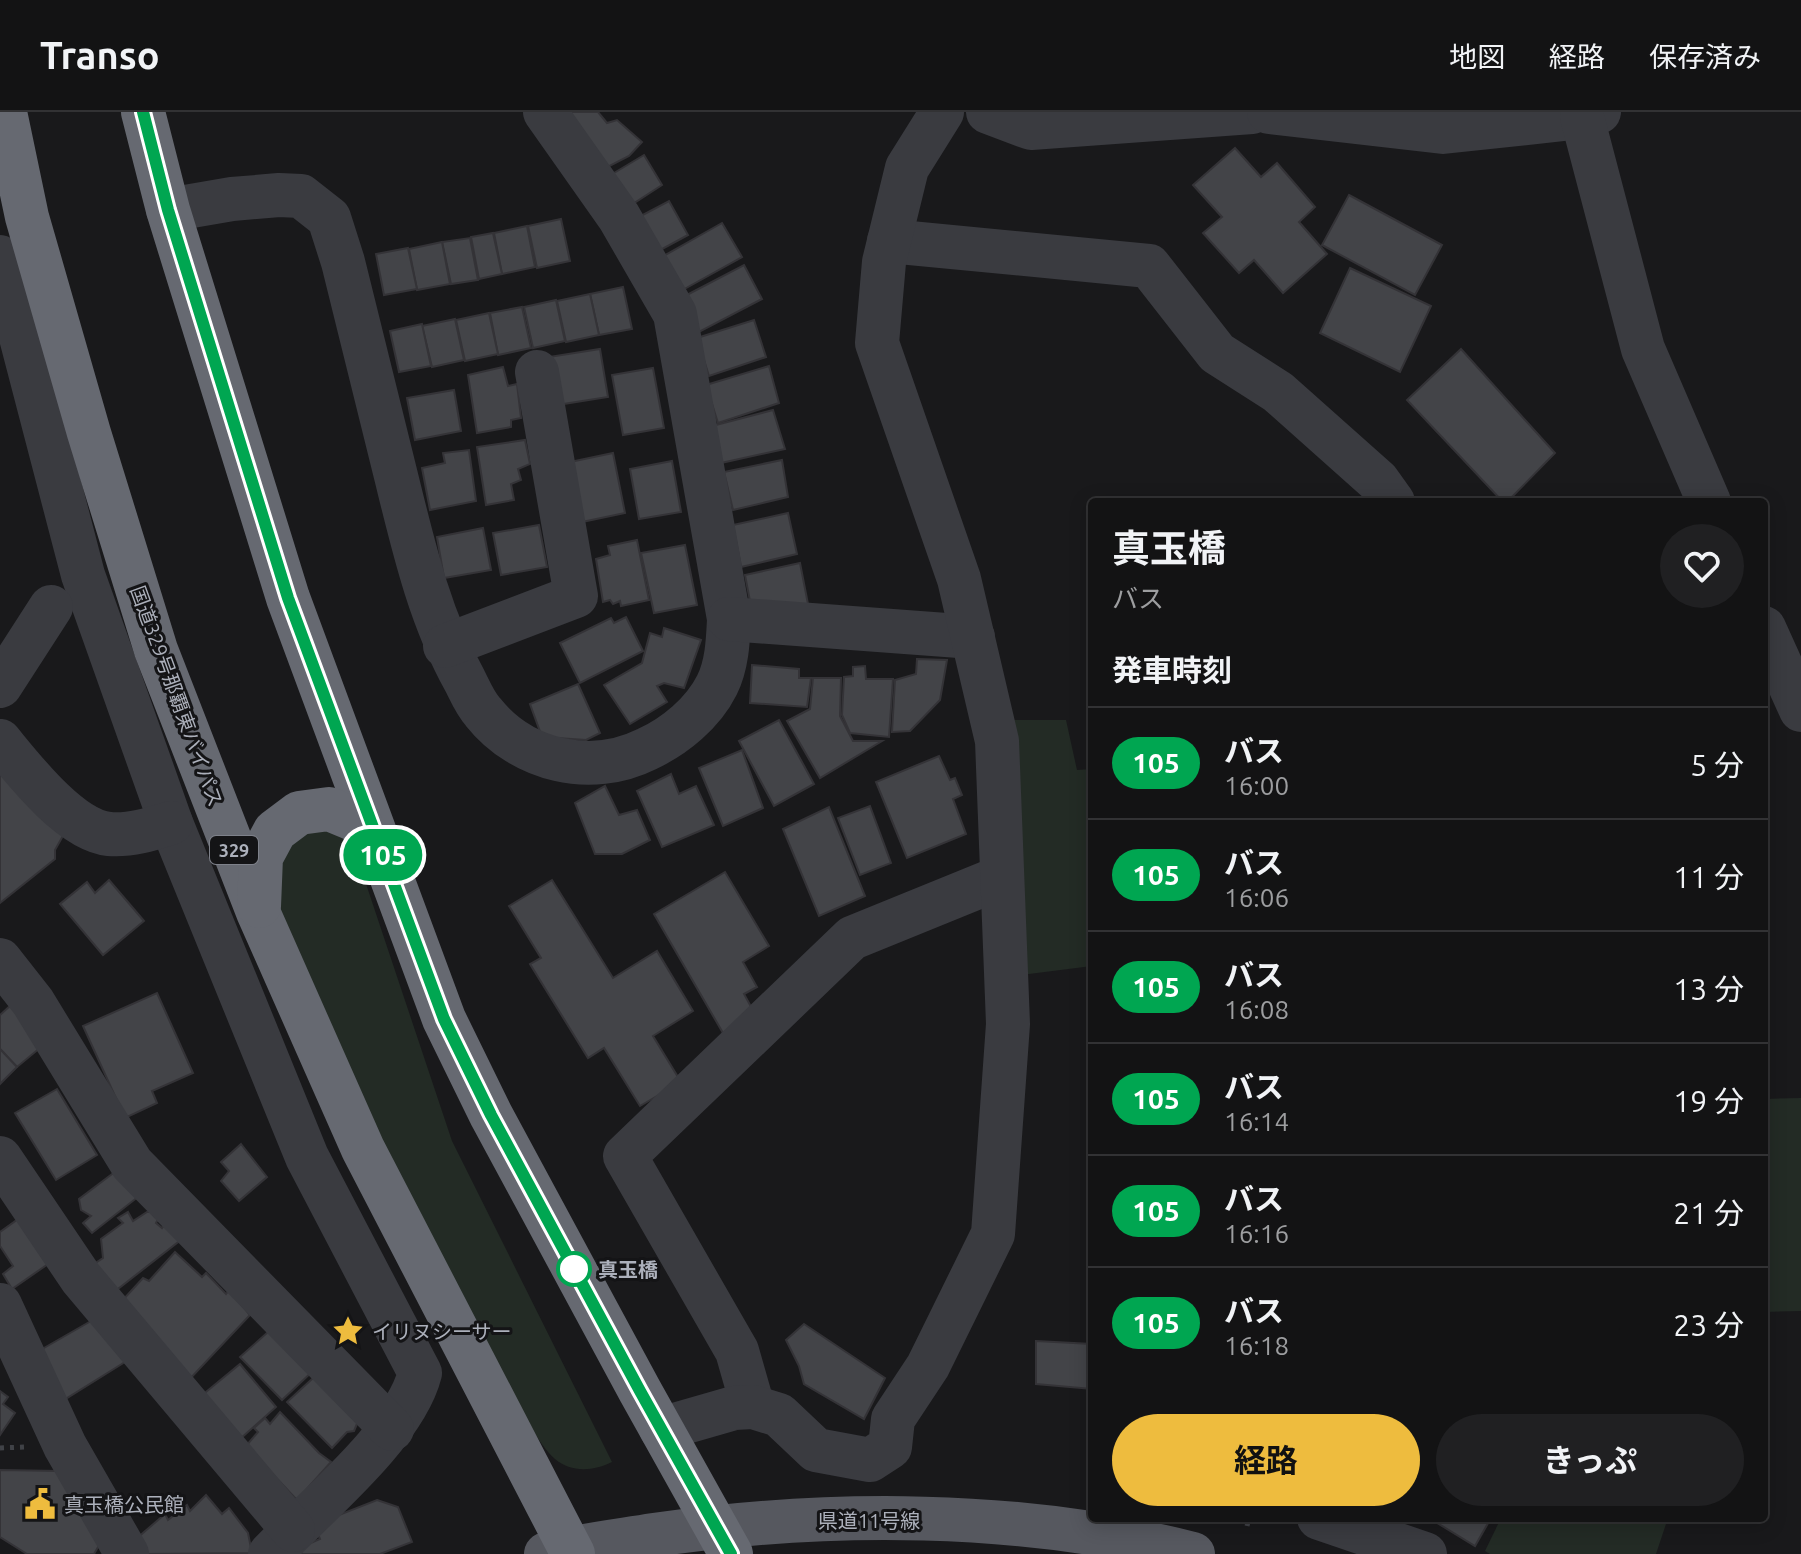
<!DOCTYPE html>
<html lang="ja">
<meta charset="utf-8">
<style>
body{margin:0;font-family:Ubuntu,"Noto Sans JP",sans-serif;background:#202022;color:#f1f3f6;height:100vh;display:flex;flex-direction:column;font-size:30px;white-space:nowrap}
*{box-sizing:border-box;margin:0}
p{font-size:26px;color:#9d9ea0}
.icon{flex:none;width:44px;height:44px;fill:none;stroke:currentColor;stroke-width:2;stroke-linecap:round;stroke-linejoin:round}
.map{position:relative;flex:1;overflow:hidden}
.sheet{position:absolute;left:1088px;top:386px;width:680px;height:1024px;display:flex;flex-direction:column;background:#131314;border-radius:8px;box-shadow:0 4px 20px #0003,0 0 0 2px #323234}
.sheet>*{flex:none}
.badge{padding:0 16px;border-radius:26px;font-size:28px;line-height:52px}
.map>.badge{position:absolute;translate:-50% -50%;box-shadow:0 0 0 4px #fff}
h2{padding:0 24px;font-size:30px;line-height:72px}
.round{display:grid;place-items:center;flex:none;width:84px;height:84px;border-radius:42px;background:#202022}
.summary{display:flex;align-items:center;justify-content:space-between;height:136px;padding:0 24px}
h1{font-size:38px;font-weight:700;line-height:60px}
.action{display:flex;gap:16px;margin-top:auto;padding:16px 24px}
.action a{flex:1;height:92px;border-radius:48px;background:#eebc3e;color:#111;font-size:32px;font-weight:700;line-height:92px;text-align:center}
.action a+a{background:#202022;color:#f1f3f6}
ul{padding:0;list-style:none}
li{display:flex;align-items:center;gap:24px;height:112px;padding:0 24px;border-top:2px solid #323234}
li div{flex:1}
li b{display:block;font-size:30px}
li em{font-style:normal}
li .badge{min-width:88px;font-weight:700;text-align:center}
header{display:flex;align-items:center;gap:48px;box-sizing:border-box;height:112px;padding:0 40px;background:#131314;border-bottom:2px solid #323234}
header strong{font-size:38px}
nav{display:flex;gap:44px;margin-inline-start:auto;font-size:28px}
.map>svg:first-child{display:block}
.green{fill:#232b25}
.building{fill:#434448;stroke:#343337;stroke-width:2}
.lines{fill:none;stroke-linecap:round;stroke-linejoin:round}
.path{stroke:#404247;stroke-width:5;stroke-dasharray:4 6;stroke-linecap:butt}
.minor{stroke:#3a3b40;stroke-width:44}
.major{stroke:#56585f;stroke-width:44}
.highway{stroke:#666971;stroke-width:44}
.line-casing{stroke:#fff;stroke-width:18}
.line{stroke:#00a651;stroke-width:12}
.stop-dot{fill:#fff;stroke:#00a651;stroke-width:4}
.labels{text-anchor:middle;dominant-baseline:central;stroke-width:6;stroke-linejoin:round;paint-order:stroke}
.shield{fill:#141416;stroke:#7e818a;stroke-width:2}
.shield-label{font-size:18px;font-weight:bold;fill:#acb0bb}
.street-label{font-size:20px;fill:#acb0bb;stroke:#141416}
.stop-label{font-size:20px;font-weight:bold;fill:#acb0bb;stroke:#141416;text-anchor:start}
.poi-label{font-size:20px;fill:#acb0bb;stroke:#141416;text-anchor:start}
</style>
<header>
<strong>Transo</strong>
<nav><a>地図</a><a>経路</a><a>保存済み</a></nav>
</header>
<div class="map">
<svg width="1801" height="1442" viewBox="0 0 1801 1442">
<rect width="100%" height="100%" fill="#19191b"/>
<g class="green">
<polygon points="1007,608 1066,608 1077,658 1092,657 1092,854 1021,863"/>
<path d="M324 715 352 730 452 1029 612 1350C594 1359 571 1361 555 1347 534 1328 512 1279 497 1254 413 1109 348 953 280 800L276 767 289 725Z"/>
<polygon points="1801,986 1801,1199 1764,1200 1764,987"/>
<polygon points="1501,1406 1668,1406 1656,1442 1490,1442 1485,1439"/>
</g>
<g class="building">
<polygon points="562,0 598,0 607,11 617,8 642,30 629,44 598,60"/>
<polygon points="1235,36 1261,65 1277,51 1315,95 1299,110 1327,142 1283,181 1254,148 1239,161 1203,121 1222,105 1193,73"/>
<polygon points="644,43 662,73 628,95 609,64"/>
<polygon points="1349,83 1442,133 1415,183 1322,133"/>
<polygon points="669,89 688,123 655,141 637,106"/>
<polygon points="561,107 570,149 537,156 528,114"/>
<polygon points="722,111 742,145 679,180 660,146"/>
<polygon points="527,114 535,155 502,162 494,121"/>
<polygon points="493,121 502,162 479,167 471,125"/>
<polygon points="470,126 478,168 451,172 442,130"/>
<polygon points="442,130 450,172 417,178 409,137"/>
<polygon points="408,136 417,177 384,183 376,142"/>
<polygon points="744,153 762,187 699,220 681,186"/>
<polygon points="1350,156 1431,194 1400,260 1320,221"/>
<polygon points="623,175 632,217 599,223 590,182"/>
<polygon points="590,182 599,223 566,230 557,189"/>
<polygon points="556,188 565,229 533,236 524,195"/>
<polygon points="522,195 531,236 498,243 490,201"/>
<polygon points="489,201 498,242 465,249 456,208"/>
<polygon points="455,207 464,248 432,255 422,214"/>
<polygon points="754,208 766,245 709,264 697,226"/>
<polygon points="422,212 431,254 399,260 390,219"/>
<polygon points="600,237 608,285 557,293 549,245"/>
<polygon points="1461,237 1555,341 1507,390 1503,390 1407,288"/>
<polygon points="769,254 779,291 718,311 706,273"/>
<polygon points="503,255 508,274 517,272 521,306 511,308 511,315 477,321 468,263"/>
<polygon points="653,256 664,316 623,323 612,263"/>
<polygon points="454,278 461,319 415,328 407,286"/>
<polygon points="773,298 785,337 721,351 712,314"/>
<polygon points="525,328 530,352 518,357 521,368 511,372 514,388 486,393 477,335"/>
<polygon points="469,338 476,389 430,398 422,356 445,351 443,341"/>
<polygon points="613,341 625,401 582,410 570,350"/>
<polygon points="782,348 788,385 733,398 724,360"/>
<polygon points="672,349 681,400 639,407 630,357"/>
<polygon points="788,401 797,442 741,455 733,413"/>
<polygon points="539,413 547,455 501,463 493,421"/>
<polygon points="483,416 491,458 444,466 437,425"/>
<polygon points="637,428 649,488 621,494 620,489 613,492 610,488 603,490 596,447 610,443 608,434"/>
<polygon points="685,433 697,493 654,501 641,441"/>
<polygon points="800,451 808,492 753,505 745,463"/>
<polygon points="626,505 643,539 580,571 560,531 611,506 614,511"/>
<polygon points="664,516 701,528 684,576 664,571 657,574 667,590 630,612 604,573 642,551 650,521 662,525"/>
<polygon points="917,547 947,548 940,588 910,619 892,620 895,568 916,562"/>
<polygon points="752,553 799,557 799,566 811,566 807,595 750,591"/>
<polygon points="865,554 866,567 893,567 889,625 850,621 842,603 844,565 853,564 853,555"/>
<polygon points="813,566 841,566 840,604 853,629 882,629 820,666 787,609 810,597"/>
<polygon points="578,572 600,621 586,628 542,625 530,592"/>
<polygon points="779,608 814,672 774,694 739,629"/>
<polygon points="742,638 763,696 723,714 699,656"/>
<polygon points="939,644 950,668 955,666 962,683 953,687 966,722 907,746 876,670"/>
<polygon points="0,661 64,722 55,738 55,747 0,791"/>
<polygon points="671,662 679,682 696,674 714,713 662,735 637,679"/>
<polygon points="605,674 619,703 637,698 650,728 622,742 595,742 575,691"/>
<polygon points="870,694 891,751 860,763 838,706"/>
<polygon points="829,695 865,784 819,804 783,717"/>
<polygon points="725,760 769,834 743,850 757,875 744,882 755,902 723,921 654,802"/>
<polygon points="109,768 144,809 103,843 60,792 87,770 95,781"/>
<polygon points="552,768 613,866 657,839 693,899 653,924 681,970 640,994 604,936 588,946 530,852 541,846 509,794"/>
<polygon points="157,881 193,961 152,979 157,991 125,1006 83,914"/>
<polygon points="11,893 46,931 17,955 0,937 0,903"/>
<polygon points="0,937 17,955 0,972"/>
<polygon points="57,977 97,1043 56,1068 15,1001"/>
<polygon points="241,1032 267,1065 239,1089 221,1069 229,1059 221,1050"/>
<polygon points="120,1056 143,1081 92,1121 83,1111 91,1104 81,1098 79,1087"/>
<polygon points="128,1100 133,1109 147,1100 155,1100 159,1105 156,1111 162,1116 168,1109 182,1127 114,1180 94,1152 103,1146 101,1127 123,1111 118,1106"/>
<polygon points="21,1105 51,1150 12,1177 3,1162 13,1154 0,1134 0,1120"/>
<polygon points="175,1140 202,1165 206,1161 226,1182 229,1178 250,1203 186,1271 120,1191 143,1166 149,1169"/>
<polygon points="98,1205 125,1250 59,1291 30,1244"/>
<polygon points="277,1212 314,1258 282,1288 240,1245"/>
<polygon points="804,1212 885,1266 864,1307 804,1272 799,1254 786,1228"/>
<polygon points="1036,1229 1092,1232 1092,1277 1036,1272"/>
<polygon points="240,1252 276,1295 240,1327 201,1284"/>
<polygon points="325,1255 359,1307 354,1319 347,1320 332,1336 287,1290"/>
<polygon points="0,1279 8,1285 3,1292 15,1301 0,1323"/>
<polygon points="280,1300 319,1341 331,1350 297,1388 246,1334 258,1320 254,1316 265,1306 270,1312"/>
<polygon points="0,1358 60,1359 101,1430 94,1442 27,1442 0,1425"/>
<polygon points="206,1383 222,1402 229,1396 248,1421 252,1441 146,1442 136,1427 165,1402 168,1408 187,1393 190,1399"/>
<polygon points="377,1388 398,1395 412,1430 380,1442 302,1442 299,1436 320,1427 316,1417 326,1408"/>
<polygon points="1429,1406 1491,1406 1475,1434"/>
</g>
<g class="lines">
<g class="path">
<polyline points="0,1336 24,1335"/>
<polyline points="1247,1414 1249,1406"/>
</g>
<g class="minor">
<polyline points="988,0 1031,16 1252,0"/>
<polyline points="1269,0 1443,20 1582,5 1599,0"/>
<polyline points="1582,5 1643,237 1709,390"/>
<path d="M168 98 232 87 279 83 301 84 329 106 343 150C361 222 379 295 397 368 414 437 430 506 465 569 470 579 475 591 483 600 522 649 591 665 647 637 675 624 703 601 717 573 727 553 728 529 729 507L675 202 619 105 545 0"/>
<polyline points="889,129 1149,154 1217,241 1278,280 1378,369 1393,390"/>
<path d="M0 145 83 463 171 711 307 1045 420 1261C404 1323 315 1395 270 1442"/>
<polyline points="729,507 973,525"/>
<polyline points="1764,516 1801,598"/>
<polyline points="445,534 576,484 537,260"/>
<polyline points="0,574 51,495"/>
<path d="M0 629C23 657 70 718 109 722 129 724 152 717 171 711"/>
<polyline points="0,848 33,890 132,1052 392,1317"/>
<polyline points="0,1046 81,1166 293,1418"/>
<polyline points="0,1193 65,1334 127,1442"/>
<polyline points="753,1295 737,1239 625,1044 852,826 1002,765"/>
<polyline points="661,1317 734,1296 753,1295 779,1303 816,1338 870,1348 890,1335 893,1307 928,1254 993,1122 1008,912 997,629 959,467 877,231 884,150 907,56 942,0"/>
<polyline points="1319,1406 1425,1442"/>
</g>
<path class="major" d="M546 1442C581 1433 617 1429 654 1423 827 1398 1022 1398 1193 1442"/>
<g class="highway">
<polyline points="5,0 27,105 89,321 156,538 258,800 363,1037 573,1442"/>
<polyline points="143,0 168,98 288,486 444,907 491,1003 640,1279 731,1442"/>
<polyline points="259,794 261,745 275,719 299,701 329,697 358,709 376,737"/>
</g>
</g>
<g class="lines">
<defs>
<polyline id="line" points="143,0 168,98 288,486 444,907 491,1003 640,1279 731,1442"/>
</defs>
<use href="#line" class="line-casing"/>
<use href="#line" class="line"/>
</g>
<defs>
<symbol id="sight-bare" viewBox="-9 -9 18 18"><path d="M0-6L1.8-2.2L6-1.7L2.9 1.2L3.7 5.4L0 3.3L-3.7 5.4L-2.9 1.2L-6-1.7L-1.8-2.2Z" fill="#eebc3e" stroke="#141416" stroke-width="2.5" paint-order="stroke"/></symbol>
<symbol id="civic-bare" viewBox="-9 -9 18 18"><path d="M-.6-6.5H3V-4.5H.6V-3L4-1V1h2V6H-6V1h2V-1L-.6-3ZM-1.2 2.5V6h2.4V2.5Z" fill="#eebc3e" stroke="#141416" stroke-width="2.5" paint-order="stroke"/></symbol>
</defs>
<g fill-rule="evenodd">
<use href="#sight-bare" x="326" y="1197" width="44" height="44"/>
<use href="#civic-bare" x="18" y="1370" width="44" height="44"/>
</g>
<circle class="stop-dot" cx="574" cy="1157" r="16"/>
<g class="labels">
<rect class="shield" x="210" y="724" width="48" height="28" rx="6"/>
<g class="shield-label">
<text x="234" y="738">329</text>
</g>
<g class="street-label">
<text transform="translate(177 584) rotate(70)">国道329号那覇東バイパス</text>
<text x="869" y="1408">県道11号線</text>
</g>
<g class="stop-label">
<text x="598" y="1157">真玉橋</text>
</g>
<g class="poi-label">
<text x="372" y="1219">イリヌシーサー</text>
<text x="64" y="1392">真玉橋公民館</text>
</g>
</g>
</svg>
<b class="badge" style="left:383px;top:743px;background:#00a651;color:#fff">105</b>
<section class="sheet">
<div class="summary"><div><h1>真玉橋</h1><p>バス</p></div><a class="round"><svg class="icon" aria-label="heart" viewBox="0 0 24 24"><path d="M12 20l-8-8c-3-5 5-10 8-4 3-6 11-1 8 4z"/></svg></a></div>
<h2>発車時刻</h2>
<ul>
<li><span class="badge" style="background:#00a651;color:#fff">105</span><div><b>バス</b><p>16:00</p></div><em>5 分</em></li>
<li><span class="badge" style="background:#00a651;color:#fff">105</span><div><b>バス</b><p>16:06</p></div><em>11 分</em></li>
<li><span class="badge" style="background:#00a651;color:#fff">105</span><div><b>バス</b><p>16:08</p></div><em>13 分</em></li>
<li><span class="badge" style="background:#00a651;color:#fff">105</span><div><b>バス</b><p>16:14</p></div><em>19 分</em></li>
<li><span class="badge" style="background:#00a651;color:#fff">105</span><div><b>バス</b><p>16:16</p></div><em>21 分</em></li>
<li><span class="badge" style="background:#00a651;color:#fff">105</span><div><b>バス</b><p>16:18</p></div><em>23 分</em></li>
</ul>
<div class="action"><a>経路</a><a>きっぷ</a></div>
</section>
</div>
